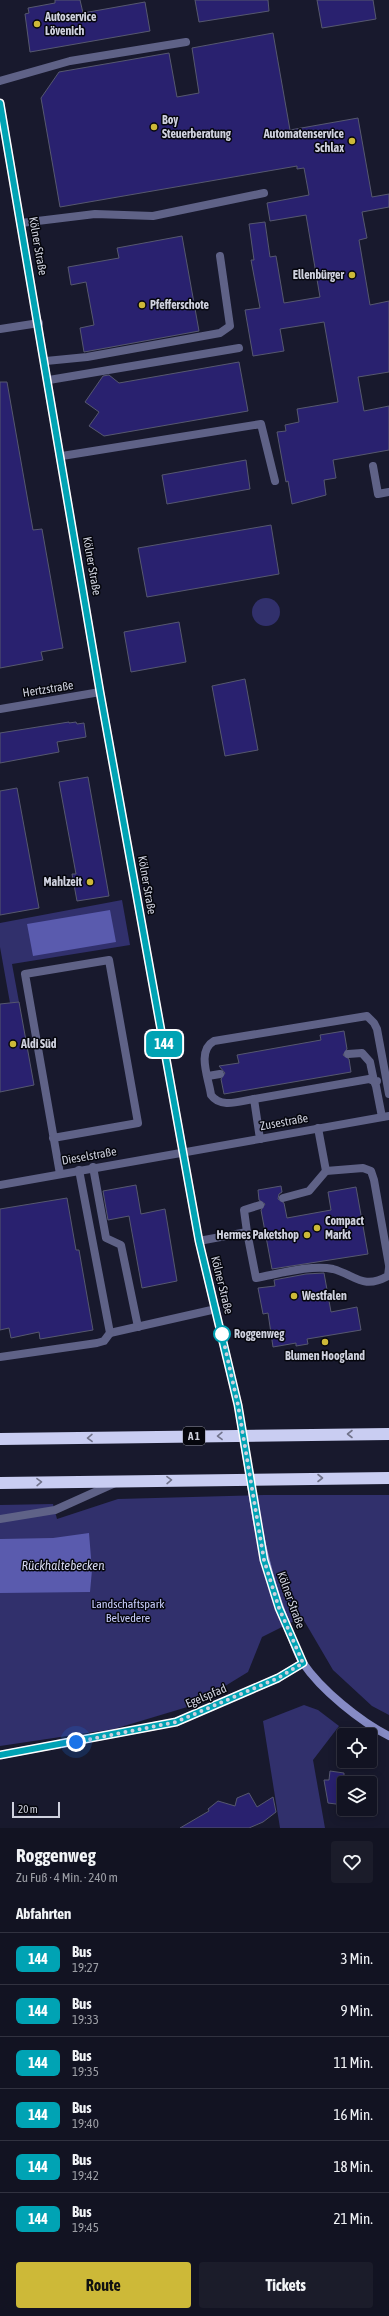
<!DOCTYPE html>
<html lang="de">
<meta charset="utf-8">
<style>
body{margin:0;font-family:"Asap Condensed",sans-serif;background:#1b1c2a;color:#f1f3f6;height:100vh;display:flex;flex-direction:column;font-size:15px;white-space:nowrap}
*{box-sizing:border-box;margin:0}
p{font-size:13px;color:#9c9ea5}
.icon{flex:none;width:22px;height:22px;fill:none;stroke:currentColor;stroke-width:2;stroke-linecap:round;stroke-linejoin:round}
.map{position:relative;height:1828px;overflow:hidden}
.details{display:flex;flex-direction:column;background:#121322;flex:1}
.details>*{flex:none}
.badge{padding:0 8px;border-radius:6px;font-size:14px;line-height:26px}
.buttons{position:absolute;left:337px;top:1728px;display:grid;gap:8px}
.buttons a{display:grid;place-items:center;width:40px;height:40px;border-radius:4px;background:#121322;box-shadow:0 2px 10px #0003,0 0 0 1px #313240;font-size:20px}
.scale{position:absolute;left:12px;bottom:10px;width:48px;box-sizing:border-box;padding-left:4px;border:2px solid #cfd1de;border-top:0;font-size:11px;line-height:14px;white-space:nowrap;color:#cfd1de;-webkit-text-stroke:3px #05060d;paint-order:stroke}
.you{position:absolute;width:20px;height:20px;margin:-10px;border:3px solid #fff;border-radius:50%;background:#1a73e8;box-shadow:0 0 0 6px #1a73e833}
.map>.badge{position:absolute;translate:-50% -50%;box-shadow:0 0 0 2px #fff}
h2{padding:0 16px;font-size:15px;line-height:36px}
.round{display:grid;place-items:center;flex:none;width:42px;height:42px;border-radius:4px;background:#1b1c2a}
.summary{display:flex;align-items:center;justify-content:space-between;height:68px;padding:0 16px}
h1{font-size:19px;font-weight:700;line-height:30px}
.cta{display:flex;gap:8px;margin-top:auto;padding:8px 16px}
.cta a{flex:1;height:46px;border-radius:4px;background:#cdb938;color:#111;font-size:16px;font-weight:700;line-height:46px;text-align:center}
.cta a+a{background:#1b1c2a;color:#f1f3f6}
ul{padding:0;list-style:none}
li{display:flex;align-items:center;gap:12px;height:52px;padding:0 16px;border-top:1px solid #313240}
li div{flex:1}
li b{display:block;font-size:15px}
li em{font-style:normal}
li .badge{min-width:44px;font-weight:700;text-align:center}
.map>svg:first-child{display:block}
.green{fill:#31306c}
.water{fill:#5a5bae}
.building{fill:#29216f;stroke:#56586f}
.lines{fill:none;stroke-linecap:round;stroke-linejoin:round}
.lane{stroke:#5f6287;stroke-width:8}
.street{stroke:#5f6287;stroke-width:8}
.secondary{stroke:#868bc5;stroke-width:8}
.highway{stroke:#c9cdf2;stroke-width:12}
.secondary-bridge{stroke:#868bc5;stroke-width:8}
.oneway{stroke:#71738b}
.line-casing{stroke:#fff;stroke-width:9}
.line{stroke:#00a3b4;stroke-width:6}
.walk{stroke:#cfd1de;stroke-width:4;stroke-dasharray:0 7.2}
.poi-dot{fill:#cdb938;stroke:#05060d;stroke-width:1.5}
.stop-dot{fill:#fff;stroke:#00a3b4;stroke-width:2}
.labels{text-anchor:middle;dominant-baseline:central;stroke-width:3;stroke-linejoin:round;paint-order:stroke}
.shield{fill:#05060d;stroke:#92949f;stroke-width:1}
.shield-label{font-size:11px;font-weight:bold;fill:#cfd1de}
.poi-label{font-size:12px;font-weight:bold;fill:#cfd1de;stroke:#05060d;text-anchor:start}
.street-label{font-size:12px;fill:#cfd1de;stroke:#05060d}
.stop-label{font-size:12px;font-weight:bold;fill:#cfd1de;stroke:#05060d;text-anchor:start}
.park-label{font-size:12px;fill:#c8cdfb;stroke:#05060d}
.water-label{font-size:13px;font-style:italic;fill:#d2d5ec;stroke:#05060d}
</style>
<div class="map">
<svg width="389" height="1828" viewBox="0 0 389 1828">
<rect width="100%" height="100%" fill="#18192d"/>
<g class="green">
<circle cx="266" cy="612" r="14"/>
<polygon points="122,900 130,945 12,964 19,1002 10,1003 0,947 0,923"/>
<polygon points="264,1495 389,1495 389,1715 372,1706 333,1670 302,1617 262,1637 248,1672 194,1705 114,1729 0,1746 0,1505 53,1504 57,1519 118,1499"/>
<polygon points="304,1705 318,1710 339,1726 313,1760 325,1828 280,1828 263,1721"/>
</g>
<g class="water">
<polygon points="110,910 116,942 33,956 27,924"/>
<polygon points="89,1533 92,1570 90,1592 0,1593 0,1539 53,1538"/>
</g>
<g class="building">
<polygon points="55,0 80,0 83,13 145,2 150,31 30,52 25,14 29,13 28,8 55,3"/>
<polygon points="195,0 268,0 269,11 199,22"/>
<polygon points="317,0 373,0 376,19 322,28"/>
<polygon points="273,33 290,130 358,118 372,197 389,194 389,207 362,212 367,238 359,240 370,305 389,301 389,372 358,377 364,411 389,406 389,450 333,460 336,478 324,480 326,495 292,504 288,481 286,482 277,432 286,431 285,425 299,422 297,409 338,402 324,322 280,329 284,351 253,356 245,310 260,308 251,260 254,260 249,224 265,222 270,257 276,256 284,303 320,297 306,215 270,221 267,203 309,195 304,168 297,169 297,166 60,207 41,98 59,72 169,53 177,97 199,93 192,48"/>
<polygon points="182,236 199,331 84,352 80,328 94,325 86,282 71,285 68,267 119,258 117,248"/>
<polygon points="239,362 248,411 104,436 89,426 99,412 85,402 103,376 109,375 119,383"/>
<polygon points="0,382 7,382 33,530 42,529 63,648 41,652 43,660 0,668"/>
<polygon points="246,460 250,489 167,504 162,475"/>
<polygon points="271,525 279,574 147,597 138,548"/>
<polygon points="179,622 186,662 131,672 124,632"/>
<polygon points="245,679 258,750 225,756 212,686"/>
<polygon points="69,722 69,723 76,722 77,724 84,723 86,737 57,742 59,752 0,763 0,733"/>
<polygon points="88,777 109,896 77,901 72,874 76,874 59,782"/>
<polygon points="17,788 39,908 0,915 0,791"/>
<polygon points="19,1002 34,1085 0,1092 0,1004"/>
<polygon points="344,1031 347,1049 343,1055 349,1059 351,1072 224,1094 221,1079 225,1073 219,1066 239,1063 237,1055 321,1040 320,1035"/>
<polygon points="136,1185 141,1214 165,1209 177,1281 142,1288 129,1216 108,1220 103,1191"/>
<polygon points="281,1186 282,1192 279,1194 278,1199 284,1203 287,1218 331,1210 328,1192 356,1187 368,1254 272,1269 261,1210 265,1204 259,1200 258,1190"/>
<polygon points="67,1198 76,1250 79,1250 93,1330 40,1339 39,1332 11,1338 9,1328 0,1330 0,1209"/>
<polygon points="324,1273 331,1312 357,1307 361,1330 307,1339 308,1344 296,1346 296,1343 273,1347 268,1313 263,1314 258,1288 275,1286 274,1280 306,1274"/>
<polygon points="330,1771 344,1773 344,1805 328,1803 324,1780 329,1780"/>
<polygon points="249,1793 257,1807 273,1797 276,1812 263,1822 249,1828 180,1828 209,1811 208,1809 218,1801 235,1806 237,1798"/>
</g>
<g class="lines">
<g class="lane">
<polyline points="0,81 70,61 186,42"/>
<polyline points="21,223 95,214 153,216 264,193"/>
<polyline points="46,361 87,357 220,333 230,326 220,256"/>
<polyline points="49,380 239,348"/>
<polyline points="62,456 261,424 275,481"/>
<polyline points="373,466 378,494 389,492"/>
<polyline points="348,1054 362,1053 370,1062 374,1081 377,1081"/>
<polyline points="208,1076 220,1074"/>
<polyline points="254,1099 369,1079 374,1081 376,1086 382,1117"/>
<polyline points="318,1128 326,1171 363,1168 371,1171 374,1180 389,1265"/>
<polyline points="53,1138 138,1123 109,960 25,974 60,1174"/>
<path d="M260 1139 254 1099C240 1101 221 1109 211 1095 209 1079 196 1051 214 1041L367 1016 374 1023 377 1029 389 1094"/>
<polyline points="93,1167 106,1238 121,1245 138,1327"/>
<polyline points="283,1198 309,1191 326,1171"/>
<polyline points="247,1232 244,1210 260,1205"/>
<path d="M199 1241 247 1232 256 1278C278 1274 312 1264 333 1269 355 1275 363 1290 388 1276L389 1268"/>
<polyline points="110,1333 216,1309"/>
<polyline points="0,1357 97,1343 104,1341 110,1333 79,1170"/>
<polyline points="0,1519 55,1510 115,1483"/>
</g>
<g class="street">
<polyline points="0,329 39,323"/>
<polyline points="0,709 100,692"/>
<polyline points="0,1185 389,1116"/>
</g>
<g class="secondary">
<polyline points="0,103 100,692 199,1241 238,1405"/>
<path d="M257 1521C265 1562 275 1600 292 1638 295 1646 298 1656 303 1663 321 1690 361 1722 389 1736"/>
<polyline points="0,1755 176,1722 278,1678 303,1663"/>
</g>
<g class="highway">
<polyline points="0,1439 389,1434"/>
<polyline points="0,1483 389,1478"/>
</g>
<polyline class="secondary-bridge" points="238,1405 257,1521"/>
</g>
<defs><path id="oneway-chevron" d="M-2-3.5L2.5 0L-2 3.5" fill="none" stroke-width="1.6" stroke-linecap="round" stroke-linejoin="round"/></defs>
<g class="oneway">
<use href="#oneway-chevron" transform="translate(350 1434) rotate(180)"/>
<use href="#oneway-chevron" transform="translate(220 1436) rotate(179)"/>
<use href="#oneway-chevron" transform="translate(90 1438) rotate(179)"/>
<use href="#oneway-chevron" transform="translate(320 1478)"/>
<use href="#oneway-chevron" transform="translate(169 1480) rotate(-1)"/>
<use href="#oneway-chevron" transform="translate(39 1482) rotate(-1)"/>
</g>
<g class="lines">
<defs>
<polyline id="line" points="0,103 100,692 199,1241 238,1405 264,1560 279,1608 303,1663 278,1678 176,1722 0,1755"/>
</defs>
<use href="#line" class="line-casing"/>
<use href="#line" class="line"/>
<polyline class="walk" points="76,1742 176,1722 278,1678 303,1663 279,1608 264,1560 238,1405 222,1334"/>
</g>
<g class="poi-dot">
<circle cx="37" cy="24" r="4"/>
<circle cx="154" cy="127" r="4"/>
<circle cx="352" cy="141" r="4"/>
<circle cx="352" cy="275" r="4"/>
<circle cx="142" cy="305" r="4"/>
<circle cx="90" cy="882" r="4"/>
<circle cx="13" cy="1044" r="4"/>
<circle cx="317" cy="1228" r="4"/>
<circle cx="307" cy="1235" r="4"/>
<circle cx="294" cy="1296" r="4"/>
<circle cx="325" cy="1342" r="4"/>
</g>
<circle class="stop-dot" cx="222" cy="1334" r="8"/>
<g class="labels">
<rect class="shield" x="183" y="1427" width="22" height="18" rx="3"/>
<g class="shield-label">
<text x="194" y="1436">A 1</text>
</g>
<g class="poi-label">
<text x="45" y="17">Autoservice<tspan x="45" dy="14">Lövenich</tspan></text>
<text x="162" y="120">Boy<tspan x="162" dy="14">Steuerberatung</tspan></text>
<text x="344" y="134" text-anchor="end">Automatenservice<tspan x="344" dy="14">Schlax</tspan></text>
<text x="344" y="275" text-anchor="end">Ellenbürger</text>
<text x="150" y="305">Pfefferschote</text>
<text x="82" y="882" text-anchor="end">Mahlzeit</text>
<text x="21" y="1044">Aldi Süd</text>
<text x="325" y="1221">Compact<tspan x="325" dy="14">Markt</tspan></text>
<text x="299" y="1235" text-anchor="end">Hermes Paketshop</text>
<text x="302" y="1296">Westfalen</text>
<text x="325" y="1356" text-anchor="middle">Blumen Hoogland</text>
</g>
<g class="street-label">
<text transform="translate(38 246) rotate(80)">Kölner Straße</text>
<text transform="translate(92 566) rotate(80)">Kölner Straße</text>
<text transform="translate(48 689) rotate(-9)">Hertzstraße</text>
<text transform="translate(147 885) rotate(80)">Kölner Straße</text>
<text transform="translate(284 1122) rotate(-10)">Zusestraße</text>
<text transform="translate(89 1156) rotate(-10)">Dieselstraße</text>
<text transform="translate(222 1285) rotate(76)">Kölner Straße</text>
<text transform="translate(291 1600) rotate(70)">Kölner Straße</text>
<text transform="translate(206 1696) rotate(-23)">Egelspfad</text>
</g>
<g class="stop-label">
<text x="234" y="1334">Roggenweg</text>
</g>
<g class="park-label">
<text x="128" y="1604">Landschaftspark<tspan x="128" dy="14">Belvedere</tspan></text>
</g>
<g class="water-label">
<text x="63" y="1565">Rückhaltebecken</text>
</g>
</g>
</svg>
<div class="buttons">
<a><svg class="icon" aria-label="locate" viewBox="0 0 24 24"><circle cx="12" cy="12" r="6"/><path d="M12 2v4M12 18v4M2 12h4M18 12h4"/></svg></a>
<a><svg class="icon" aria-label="layers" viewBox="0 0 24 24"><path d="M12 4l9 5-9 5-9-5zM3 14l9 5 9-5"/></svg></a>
</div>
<div class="scale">20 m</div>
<div class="you" style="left:76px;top:1742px"></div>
<b class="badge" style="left:164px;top:1044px;background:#00a3b4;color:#fff">144</b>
</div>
<section class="details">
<div class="summary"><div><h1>Roggenweg</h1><p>Zu Fuß · 4 Min. · 240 m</p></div><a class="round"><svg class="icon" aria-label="heart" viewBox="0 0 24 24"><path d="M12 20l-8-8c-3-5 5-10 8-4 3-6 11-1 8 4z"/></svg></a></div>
<h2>Abfahrten</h2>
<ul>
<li><span class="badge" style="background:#00a3b4;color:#fff">144</span><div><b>Bus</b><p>19:27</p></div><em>3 Min.</em></li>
<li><span class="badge" style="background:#00a3b4;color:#fff">144</span><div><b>Bus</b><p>19:33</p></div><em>9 Min.</em></li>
<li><span class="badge" style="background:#00a3b4;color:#fff">144</span><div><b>Bus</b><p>19:35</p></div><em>11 Min.</em></li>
<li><span class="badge" style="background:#00a3b4;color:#fff">144</span><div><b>Bus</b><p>19:40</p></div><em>16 Min.</em></li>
<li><span class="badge" style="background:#00a3b4;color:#fff">144</span><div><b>Bus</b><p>19:42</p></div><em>18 Min.</em></li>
<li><span class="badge" style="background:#00a3b4;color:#fff">144</span><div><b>Bus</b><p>19:45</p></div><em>21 Min.</em></li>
</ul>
<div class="cta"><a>Route</a><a>Tickets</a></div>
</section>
